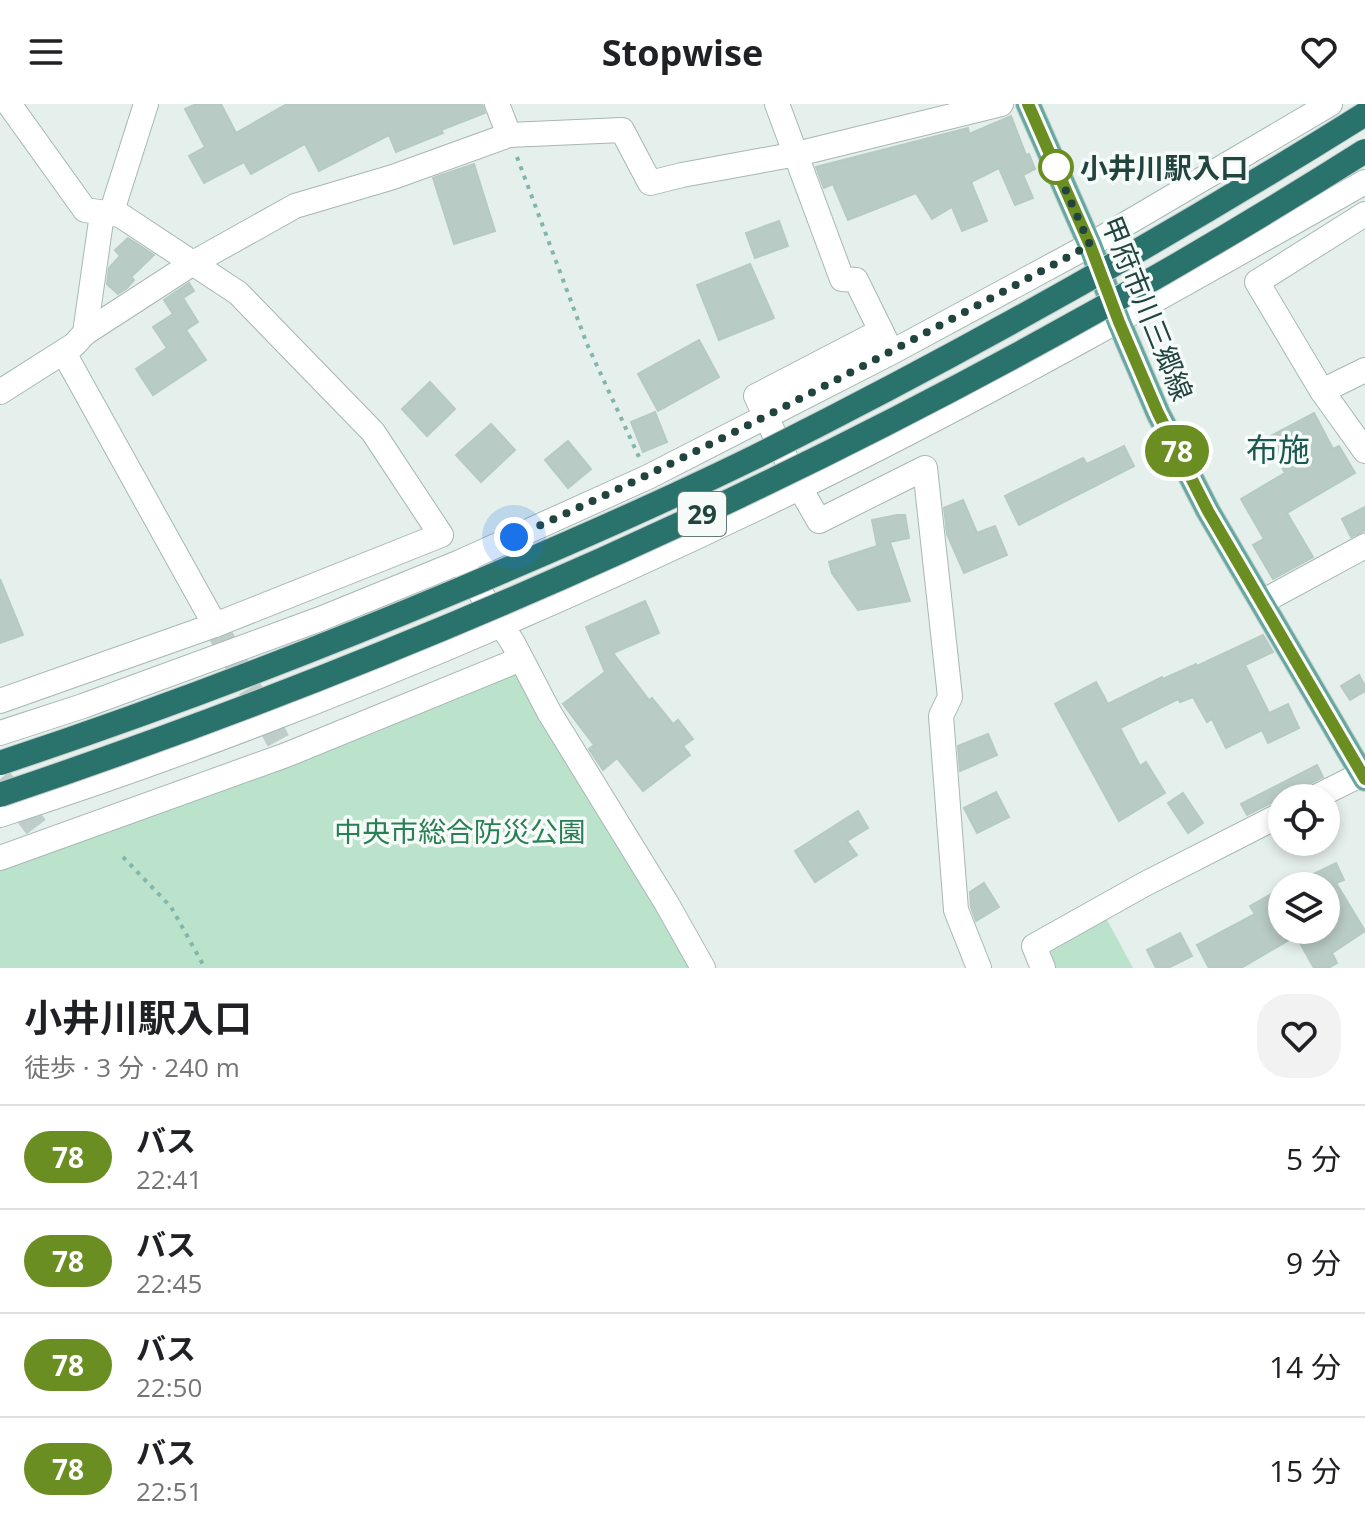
<!DOCTYPE html>
<html lang="ja">
<meta charset="utf-8">
<style>
body{margin:0;font-family:"Open Sans","Noto Sans JP",sans-serif;background:#f2f2f2;color:#202124;height:100vh;display:flex;flex-direction:column;font-size:30px;white-space:nowrap}
*{box-sizing:border-box;margin:0}
p{font-size:26px;color:#757577}
.icon{flex:none;width:44px;height:44px;fill:none;stroke:currentColor;stroke-width:2;stroke-linecap:round;stroke-linejoin:round}
.map{position:relative;height:864px;overflow:hidden}
.side{display:flex;flex-direction:column;background:#fff;flex:1}
.side>*{flex:none}
.badge{padding:0 16px;border-radius:26px;font-size:28px;line-height:52px}
.fabs{position:absolute;left:1268px;top:680px;display:grid;gap:16px}
.fabs a{display:grid;place-items:center;width:72px;height:72px;border-radius:50%;background:#fff;box-shadow:0 4px 12px #0003;font-size:40px}
.you{position:absolute;width:40px;height:40px;margin:-20px;border:6px solid #fff;border-radius:50%;background:#1a73e8;box-shadow:0 0 0 12px #1a73e833}
.map>.badge{position:absolute;translate:-50% -50%;box-shadow:0 0 0 4px #fff}
.round{display:grid;place-items:center;flex:none;width:84px;height:84px;border-radius:32px;background:#f2f2f2}
.overview{display:flex;align-items:center;justify-content:space-between;height:136px;padding:0 24px}
h1{font-size:38px;font-weight:700;line-height:60px}
ul{padding:0;list-style:none}
li{display:flex;align-items:center;gap:24px;height:104px;padding:0 24px;border-top:2px solid #e0e0e0}
li div{flex:1}
li b{display:block;font-size:30px}
li em{font-style:normal}
li .badge{min-width:88px;font-weight:700;text-align:center}
header{display:flex;justify-content:space-between;align-items:center;height:104px;padding:0 24px;background:#fff;font-size:36px;font-weight:700}
.map>svg:first-child{display:block}
.green{fill:#bbe2ca}
.building{fill:#b9cbc5;stroke:#b6cac4;stroke-width:2}
.lines{fill:none;stroke-linecap:round;stroke-linejoin:round}
.minor-tunnel{stroke:#becdc9;stroke-width:24;stroke-dasharray:24 12;stroke-linecap:butt}
.minor-casing{stroke:#a6b8b4;stroke-width:26}
.major-casing{stroke:#c1cbc9;stroke-width:26}
.path{stroke:#82b6ac;stroke-width:4;stroke-dasharray:4 6;stroke-linecap:butt}
.minor{stroke:#fff;stroke-width:24}
.major{stroke:#64a99f;stroke-width:24}
.highway-bridge-casing{stroke:#c1cbc9;stroke-width:26;stroke-linecap:butt}
.highway-bridge{stroke:#2a736c;stroke-width:24}
.line-casing{stroke:#fff;stroke-width:18}
.line{stroke:#6b8e23;stroke-width:12}
.walk{stroke:#21443e;stroke-width:8;stroke-dasharray:0 14.4}
.stop-dot{fill:#fff;stroke:#6b8e23;stroke-width:4}
.labels{text-anchor:middle;dominant-baseline:central;stroke-width:7;stroke-linejoin:round;paint-order:stroke}
.shield{fill:#f6fbf9;stroke:#617b76;stroke-width:2}
.shield-label{font-size:26px;font-weight:bold;fill:#21443e}
.stop-label{font-size:28px;font-weight:bold;fill:#21443e;stroke:#f6fbf9;text-anchor:start}
.street-label{font-size:28px;fill:#21443e;stroke:#f6fbf9}
.park-label{font-size:28px;fill:#277f53;stroke:#f6fbf9}
.quarter-label{font-size:32px;fill:#1a5850;stroke:#f6fbf9}
</style>
<header><svg class="icon" aria-label="menu" viewBox="0 0 24 24"><path d="M4 6h16M4 12h16M4 18h16"/></svg>Stopwise<svg class="icon" aria-label="heart" viewBox="0 0 24 24"><path d="M12 20l-8-8c-3-5 5-10 8-4 3-6 11-1 8 4z"/></svg></header>
<div class="map">
<svg width="1365" height="864" viewBox="0 0 1365 864">
<rect width="100%" height="100%" fill="#e5efec"/>
<g class="green">
<polygon points="521,555 703,864 0,864 0,754"/>
<polygon points="1106,814 1133,864 1056,864 1050,844"/>
</g>
<g class="building">
<polygon points="196,0 221,0 236,29 287,0 482,0 485,9 441,26 443,29 396,48 389,31 319,67 305,40 251,70 244,58 204,79 189,52 205,43 185,5"/>
<polygon points="1011,12 1026,51 1029,50 1035,65 1023,71 1033,94 1015,101 999,64 971,78 987,117 962,127 952,103 932,115 916,89 848,116 833,80 824,84 816,63 968,24 969,30"/>
<polygon points="474,60 495,127 454,140 433,74"/>
<polygon points="779,117 788,142 755,154 746,129"/>
<polygon points="128,134 154,151 131,173 134,176 127,184 118,190 107,180 109,164 120,152 115,146"/>
<polygon points="750,160 774,214 719,236 697,181"/>
<polygon points="189,179 194,187 183,194 198,218 186,226 206,256 153,291 136,265 167,244 153,223 173,210 164,196"/>
<polygon points="699,236 719,273 658,307 638,270"/>
<polygon points="430,278 455,305 427,332 402,305"/>
<polygon points="655,308 667,338 643,348 631,318"/>
<polygon points="1314,309 1333,345 1339,342 1355,369 1287,409 1313,453 1273,475 1253,441 1264,435 1241,395 1285,369 1267,334"/>
<polygon points="491,320 515,346 481,378 456,351"/>
<polygon points="568,337 591,365 568,384 545,356"/>
<polygon points="1124,342 1134,362 1019,421 1005,392 1083,354 1087,360"/>
<polygon points="963,396 977,429 995,422 1007,451 964,469 947,430 944,404"/>
<polygon points="1365,403 1365,427 1351,433 1342,415"/>
<polygon points="897,411 905,411 909,434 890,438 910,497 858,506 832,469 829,458 883,440 877,441 872,416"/>
<polygon points="0,475 23,531 0,539"/>
<polygon points="645,497 659,529 613,549 649,596 652,594 673,620 678,616 693,635 683,642 690,651 643,687 617,654 603,666 589,645 594,641 563,600 605,568 586,523"/>
<polygon points="1263,531 1273,548 1245,561 1269,609 1288,600 1299,624 1268,639 1262,626 1226,644 1212,615 1207,618 1193,593 1180,598 1178,595 1120,624 1140,662 1146,658 1165,689 1119,717 1055,600 1096,578 1108,600 1162,573 1163,575 1196,560 1197,562"/>
<polygon points="1359,571 1365,582 1365,587 1350,596 1341,582"/>
<polygon points="988,630 997,651 960,667 958,642"/>
<polygon points="1317,661 1323,673 1307,681 1300,690 1275,697 1247,711 1241,700"/>
<polygon points="996,688 1009,713 977,729 964,704"/>
<polygon points="1183,689 1203,719 1188,729 1168,699"/>
<polygon points="858,707 868,724 847,737 857,751 815,778 795,747"/>
<polygon points="1336,759 1344,776 1336,779 1365,827 1332,849 1337,859 1328,864 1314,864 1296,832 1241,864 1209,864 1197,841 1255,810 1250,802 1273,789 1282,806 1282,826 1326,826 1326,782 1289,782"/>
<polygon points="984,779 999,803 976,817 971,803 970,788"/>
<polygon points="1180,829 1192,852 1168,864 1156,864 1147,846"/>
</g>
<g class="lines">
<g class="minor-tunnel">
<polyline points="215,521 286,651"/>
<polyline points="0,675 46,736"/>
</g>
<defs>
<g id="minor">
<polyline points="777,0 842,175 856,176 887,239"/>
<polyline points="509,31 622,26 650,79 682,71 797,50 1001,0"/>
<polyline points="111,110 146,0"/>
<polyline points="1365,110 1257,178 1322,287 1365,347"/>
<polyline points="881,227 756,292 800,384 819,417 925,364 950,593 941,612 956,806 979,864"/>
<polyline points="85,229 193,159 295,102 393,73 509,31 497,0"/>
<polyline points="64,249 215,521"/>
<polyline points="1322,287 1365,266"/>
<polyline points="0,288 74,241 85,229 102,110"/>
<polyline points="465,465 513,539 549,608 667,800 703,864"/>
<polyline points="1262,498 1365,442"/>
<polyline points="0,597 215,521 441,431 373,328 238,189 120,111 85,106 9,0"/>
<polyline points="0,629 83,602 320,515 460,458 648,373 892,248 1090,141 1330,0"/>
<polyline points="1314,694 1362,670"/>
<path d="M0 711C273 623 540 510 799 384 991 290 1178 184 1365 78"/>
<polyline points="0,754 286,651 521,555"/>
<polyline points="1043,864 1034,842 1143,781 1282,710"/>
</g>
<polyline id="major" points="1028,0 1090,141 1119,218 1158,309 1208,407 1365,675"/>
</defs>
<use href="#minor" class="minor-casing"/>
<use href="#major" class="major-casing"/>
<g class="path">
<polyline points="517,53 587,240 639,353"/>
<polyline points="123,753 171,803 205,864"/>
</g>
<use href="#minor" class="minor"/>
<use href="#major" class="major"/>
<defs>
<g id="highway-bridge">
<path d="M0 659C154 608 306 550 456 487 556 445 657 401 755 353 963 249 1167 134 1365 10"/>
<path d="M0 691C478 530 938 317 1365 47"/>
</g>
</defs>
<use href="#highway-bridge" class="highway-bridge-casing"/>
<use href="#highway-bridge" class="highway-bridge"/>
</g>
<g class="lines">
<defs>
<polyline id="line" points="1028,0 1090,141 1119,218 1158,309 1208,407 1365,675"/>
</defs>
<use href="#line" class="line-casing"/>
<use href="#line" class="line"/>
<path class="walk" d="M514 433C711 345 900 243 1090 141L1051 53 1056 63"/>
</g>
<circle class="stop-dot" cx="1056" cy="63" r="16"/>
<g class="labels">
<rect class="shield" x="678" y="388" width="48" height="44" rx="6"/>
<g class="shield-label">
<text x="702" y="410">29</text>
</g>
<g class="stop-label">
<text x="1080" y="63">小井川駅入口</text>
</g>
<g class="street-label">
<text transform="translate(1148 204) rotate(68)">甲府市川三郷線</text>
</g>
<g class="park-label">
<text x="460" y="727">中央市総合防災公園</text>
</g>
<g class="quarter-label">
<text x="1278" y="344">布施</text>
</g>
</g>
</svg>
<div class="fabs">
<a><svg class="icon" aria-label="locate" viewBox="0 0 24 24"><circle cx="12" cy="12" r="6"/><path d="M12 2v4M12 18v4M2 12h4M18 12h4"/></svg></a>
<a><svg class="icon" aria-label="layers" viewBox="0 0 24 24"><path d="M12 4l9 5-9 5-9-5zM3 14l9 5 9-5"/></svg></a>
</div>
<div class="you" style="left:514px;top:433px"></div>
<b class="badge" style="left:1177px;top:347px;background:#6b8e23;color:#fff">78</b>
</div>
<section class="side">
<div class="overview"><div><h1>小井川駅入口</h1><p>徒歩 · 3 分 · 240 m</p></div><a class="round"><svg class="icon" aria-label="heart" viewBox="0 0 24 24"><path d="M12 20l-8-8c-3-5 5-10 8-4 3-6 11-1 8 4z"/></svg></a></div>
<ul>
<li><span class="badge" style="background:#6b8e23;color:#fff">78</span><div><b>バス</b><p>22:41</p></div><em>5 分</em></li>
<li><span class="badge" style="background:#6b8e23;color:#fff">78</span><div><b>バス</b><p>22:45</p></div><em>9 分</em></li>
<li><span class="badge" style="background:#6b8e23;color:#fff">78</span><div><b>バス</b><p>22:50</p></div><em>14 分</em></li>
<li><span class="badge" style="background:#6b8e23;color:#fff">78</span><div><b>バス</b><p>22:51</p></div><em>15 分</em></li>
</ul>
</section>
